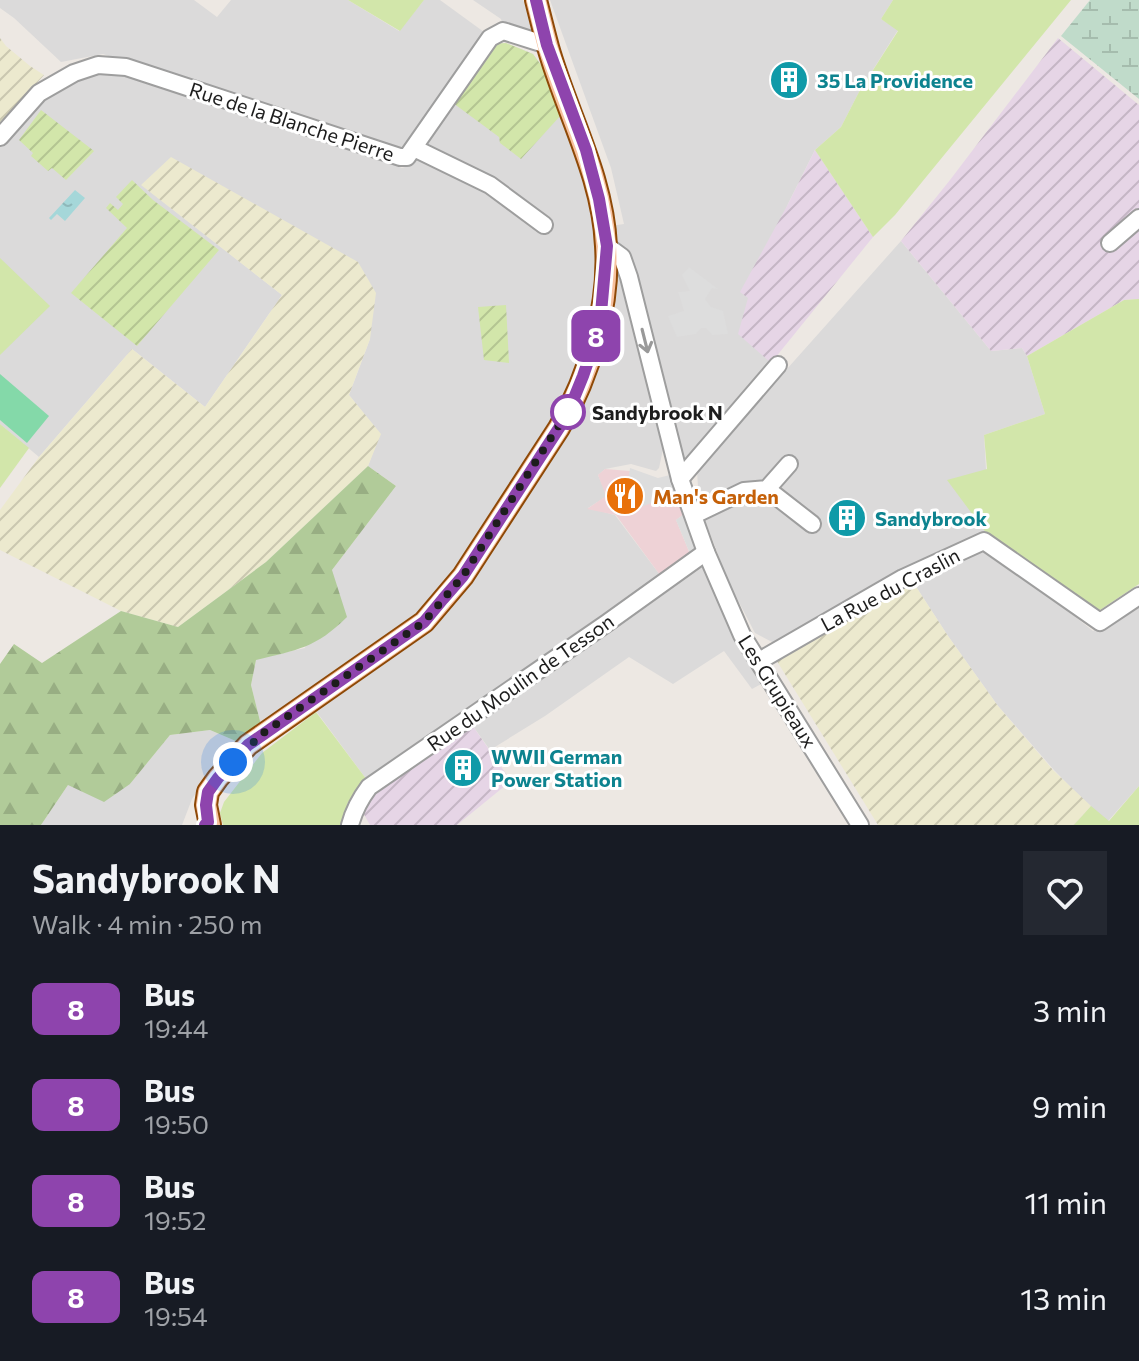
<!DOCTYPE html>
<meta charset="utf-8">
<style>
body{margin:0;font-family:Commissioner,sans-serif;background:#242831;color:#f1f3f6;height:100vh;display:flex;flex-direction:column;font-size:30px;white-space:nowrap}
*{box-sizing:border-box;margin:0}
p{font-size:26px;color:#9ea1a6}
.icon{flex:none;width:44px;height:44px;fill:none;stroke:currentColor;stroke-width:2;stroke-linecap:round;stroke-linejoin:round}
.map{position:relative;height:825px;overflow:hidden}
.details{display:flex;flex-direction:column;background:#171b24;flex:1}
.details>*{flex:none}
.badge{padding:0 16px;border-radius:12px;font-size:28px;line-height:52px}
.you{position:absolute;width:40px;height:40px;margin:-20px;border:6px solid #fff;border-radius:50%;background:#1a73e8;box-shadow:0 0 0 12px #1a73e833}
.map>.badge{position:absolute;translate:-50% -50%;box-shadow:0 0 0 4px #fff}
.round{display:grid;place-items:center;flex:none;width:84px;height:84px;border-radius:0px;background:#242831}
.headline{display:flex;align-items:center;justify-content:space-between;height:136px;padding:0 32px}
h1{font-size:38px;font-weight:700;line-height:60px}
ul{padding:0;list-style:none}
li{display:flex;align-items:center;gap:24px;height:96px;padding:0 32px}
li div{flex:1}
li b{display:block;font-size:30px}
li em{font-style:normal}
li .badge{min-width:88px;font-weight:700;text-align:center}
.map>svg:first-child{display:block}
.residential{fill:#dbdada}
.commercial{fill:#eed2d6}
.industrial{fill:url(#industrial-furrows)}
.farmland{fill:url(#farmland-furrows)}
.grass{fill:#d2e6aa}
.forest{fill:url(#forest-firs)}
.wetland{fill:url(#wetland-marsh)}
.garden{fill:url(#garden-furrows)}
.pitch{fill:#84d9a9}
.parking{fill:#ddd}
.water{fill:url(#water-ripples)}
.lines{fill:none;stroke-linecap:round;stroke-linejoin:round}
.minor-casing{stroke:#9e9e9e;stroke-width:20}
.major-casing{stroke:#8e4907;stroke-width:24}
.minor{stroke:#fff;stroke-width:16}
.major{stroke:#f7c19e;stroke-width:20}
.oneway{stroke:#999}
.line-casing{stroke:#fff;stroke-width:18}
.line{stroke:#8e44ad;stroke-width:12}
.walk{stroke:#1d1d1d;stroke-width:8;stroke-dasharray:0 14.4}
.stop-dot{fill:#fff;stroke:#8e44ad;stroke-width:4}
.labels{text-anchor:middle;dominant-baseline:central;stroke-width:6;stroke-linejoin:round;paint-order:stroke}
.culture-label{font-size:20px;font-weight:bold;fill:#0d838f;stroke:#fff;text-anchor:start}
.street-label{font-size:20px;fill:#1d1d1d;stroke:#fff}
.stop-label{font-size:20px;font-weight:bold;fill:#1d1d1d;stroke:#fff;text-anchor:start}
.food-label{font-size:20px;font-weight:bold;fill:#c56008;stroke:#fff;text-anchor:start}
</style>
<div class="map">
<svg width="1139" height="825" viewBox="0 0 1139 825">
<defs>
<pattern id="industrial-furrows" width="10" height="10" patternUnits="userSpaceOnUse" patternTransform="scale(2)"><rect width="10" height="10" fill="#e6d5e6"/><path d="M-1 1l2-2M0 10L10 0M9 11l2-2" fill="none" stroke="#c5b6c5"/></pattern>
<pattern id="farmland-furrows" width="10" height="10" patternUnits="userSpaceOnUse" patternTransform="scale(2)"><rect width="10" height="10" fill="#ece9ce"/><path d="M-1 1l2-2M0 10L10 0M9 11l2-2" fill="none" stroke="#cac7b0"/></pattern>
<pattern id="forest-firs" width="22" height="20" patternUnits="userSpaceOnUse" patternTransform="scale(2)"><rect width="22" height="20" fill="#b1cb99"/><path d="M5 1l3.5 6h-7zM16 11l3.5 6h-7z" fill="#98ae83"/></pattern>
<pattern id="wetland-marsh" width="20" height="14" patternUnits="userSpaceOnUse" patternTransform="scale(2)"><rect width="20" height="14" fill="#c0dbca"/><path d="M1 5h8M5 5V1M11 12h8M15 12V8" fill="none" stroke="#a5bcad"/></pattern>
<pattern id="garden-furrows" width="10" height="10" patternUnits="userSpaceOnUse" patternTransform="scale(2)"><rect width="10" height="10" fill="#d2e6aa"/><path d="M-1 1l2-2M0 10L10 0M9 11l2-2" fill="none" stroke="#b4c592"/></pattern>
<pattern id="water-ripples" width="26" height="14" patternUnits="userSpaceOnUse" patternTransform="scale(2)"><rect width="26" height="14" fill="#a5d7d9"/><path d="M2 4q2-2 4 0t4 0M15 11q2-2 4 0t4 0" fill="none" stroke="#8eb8ba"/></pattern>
</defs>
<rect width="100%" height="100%" fill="#ede8e3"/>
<g class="residential">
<polygon points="0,0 194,0 217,17 231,0 348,0 399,31 424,0 440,0 484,32 400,157 103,54 61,62 14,18 0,8"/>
<polygon points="473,0 523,0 533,29 532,35 525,36 502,23 501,19"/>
<polygon points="550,0 893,0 881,19 898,30 859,92 841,127 815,150 788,204 748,298 771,363 682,468 611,243 610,226 624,224 611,168"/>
<polygon points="506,43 533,54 549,77 592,201 598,265 591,319 577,367 548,431 464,561 435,598 373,647 261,725 251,685 256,659 305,648 332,570 396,486 368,466 380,434 349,395 370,339 142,185 282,295 205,407 132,349 39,457 0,424 0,144 37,101 78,80 102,72 171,85 340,144 402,168 414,164 492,44"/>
<polygon points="901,241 991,351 1022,348 1027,356 1045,414 984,435 990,538 890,578 774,643 755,633 729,583 699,505 697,470"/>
<polygon points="613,261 620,265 647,370 663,449 659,468 656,471 631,464 605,469 598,475 607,496 588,508 615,515 660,575 605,618 367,780 313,707 427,625 560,438"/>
<polygon points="978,550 988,552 1014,568 1093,631 1139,604 1139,786 1108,821 1086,803 1054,770 998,706 948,636 913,582 958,557"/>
<polygon points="701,564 709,568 767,681 752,689 724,651 673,684 629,657 545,716 490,750 470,722"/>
<polygon points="210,730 238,742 203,782 192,799 182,825 41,825 68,785 130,784 170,735"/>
</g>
<polygon class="commercial" points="605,469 630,471 627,489 672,494 678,500 684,514 676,520 690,554 660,575 616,515 587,509 606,496 598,475"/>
<g class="industrial">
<polygon points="1058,38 1139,105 1139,299 1124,300 1027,356 1022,348 991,351 901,241 950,180"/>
<polygon points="815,150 873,237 771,363 738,334 748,298 740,292 788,204"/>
<polygon points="470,722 511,781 457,825 370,825 362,811 372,794"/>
</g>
<g class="farmland">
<polygon points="0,38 6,46 30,66 44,75 0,123"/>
<polygon points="171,157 358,262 376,293 370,339 349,395 381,434 368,466 266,562 178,627 121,611 0,550 0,510 39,457 132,349 205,407 282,295 141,185"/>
<polygon points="913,582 948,636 998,706 1053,770 1091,806 1074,825 878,825 775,658"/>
</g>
<g class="grass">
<polygon points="348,0 424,0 400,31"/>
<polygon points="893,0 1071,0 895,215 873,237 815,150 841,127 859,92 898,31 881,19"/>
<polygon points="0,258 50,306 0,355"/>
<polygon points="1139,299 1139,584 1097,612 990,538 947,480 987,469 984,435 1045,414 1027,356 1124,300"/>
<polygon points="0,424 29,448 0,488"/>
<polygon points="316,712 367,780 348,802 342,825 223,825 220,813 224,802 262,753"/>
<polygon points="1139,786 1139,825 1074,825 1091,806 1109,821"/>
</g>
<path class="forest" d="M368 466 396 486 332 570 347 617C316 648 297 650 256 660L251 685 261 725 238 742 210 730 170 735 130 784 104 802 68 785 41 825H0V664L14 644 42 663 121 611 178 627 266 562Z"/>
<polygon class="wetland" points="1090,0 1139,0 1139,99 1061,36"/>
<g class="garden">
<polygon points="506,43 533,54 547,73 562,114 521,159 500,143 499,137 453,103 492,44"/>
<polygon points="41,110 94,151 66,180 52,168 48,171 31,156 33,153 19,140"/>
<polygon points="132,180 153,200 219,250 137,346 71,293 127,228 106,208 110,203 118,210 123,204 116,197"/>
<polygon points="506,305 509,363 484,360 478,307"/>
</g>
<polygon class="pitch" points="0,374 49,416 27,443 0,420"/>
<g class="parking">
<polygon points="689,267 718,289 712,288 705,299 711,307 723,311 728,334 712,335 706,328 701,328 696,334 677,337 668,316 684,311 678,292 690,291 682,275"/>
<polygon points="630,468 658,478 678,473 706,552 693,561 676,520 684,514 678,501 673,495 638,508 627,489"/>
</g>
<polygon class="water" points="75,190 85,198 65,221 57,214 51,220 49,218"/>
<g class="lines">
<defs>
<g id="minor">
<polyline points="0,137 39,93 74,73 98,65 126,67 400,157 407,157 490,38 503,31 547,45"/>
<polyline points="414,148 490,185 544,225"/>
<polyline points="1110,243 1139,218"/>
<polyline points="607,246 622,257 629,277 680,479 706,552 742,635 860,825"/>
<polyline points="680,479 778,365"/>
<polyline points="767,489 812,524"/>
<polyline points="694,515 744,491 767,489 789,464"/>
<polyline points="759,661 903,578 984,541 1100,622 1139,596"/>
<path d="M350 825C354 810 360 799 369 787L607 623 706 552"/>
</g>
<path id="major" d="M210 825 206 805 208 792 218 778 248 745 424 622 463 576 559 428C589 376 610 307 606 246 603 176 567 114 548 47 544 32 540 16 536 0"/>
</defs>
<use href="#minor" class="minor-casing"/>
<use href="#major" class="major-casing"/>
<use href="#minor" class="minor"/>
<use href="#major" class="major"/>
</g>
<defs><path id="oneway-shaft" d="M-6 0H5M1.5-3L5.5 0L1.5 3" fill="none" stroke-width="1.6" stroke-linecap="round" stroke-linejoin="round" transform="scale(2)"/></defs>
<use class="oneway" href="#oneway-shaft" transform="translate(645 341) rotate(76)"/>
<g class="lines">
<defs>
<polyline id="line" points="205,825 208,822 206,805 208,792 218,778 248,745 424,622 443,599 463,576 559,428 570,408 583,376 595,341 601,313 607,246 599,199 586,150 547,45 536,0"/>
</defs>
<use href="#line" class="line-casing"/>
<use href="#line" class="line"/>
<polyline class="walk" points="233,762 262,734 424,622 463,576 570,408 568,412"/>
</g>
<defs>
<symbol id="building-disc" viewBox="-11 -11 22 22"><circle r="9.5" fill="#0f9aa8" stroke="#fff"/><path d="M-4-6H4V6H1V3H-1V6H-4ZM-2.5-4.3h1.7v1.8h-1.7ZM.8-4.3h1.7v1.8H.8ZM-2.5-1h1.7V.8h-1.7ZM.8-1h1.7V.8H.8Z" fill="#fff"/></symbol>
<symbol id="restaurant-disc" viewBox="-11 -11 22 22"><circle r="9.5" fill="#e8710a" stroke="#fff"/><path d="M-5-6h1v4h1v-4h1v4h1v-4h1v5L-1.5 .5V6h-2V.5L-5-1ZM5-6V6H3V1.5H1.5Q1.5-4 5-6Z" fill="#fff"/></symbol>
</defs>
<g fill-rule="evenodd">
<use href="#building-disc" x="767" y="58" width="44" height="44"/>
<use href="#restaurant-disc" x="603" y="474" width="44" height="44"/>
<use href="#building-disc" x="825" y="496" width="44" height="44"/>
<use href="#building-disc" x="441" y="746" width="44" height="44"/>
</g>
<circle class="stop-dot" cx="568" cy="412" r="16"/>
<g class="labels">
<g class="culture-label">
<text x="817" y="80">35 La Providence</text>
<text x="875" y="518">Sandybrook</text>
<text x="491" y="756">WWII German<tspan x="491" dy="23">Power Station</tspan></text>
</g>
<g class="street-label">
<text transform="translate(292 121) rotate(18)">Rue de la Blanche Pierre</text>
<text transform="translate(890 589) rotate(-28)">La Rue du Craslin</text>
<text transform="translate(520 682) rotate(-35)">Rue du Moulin de Tesson</text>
<text transform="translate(778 691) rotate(58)">Les Grupieaux</text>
</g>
<g class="stop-label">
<text x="592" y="412">Sandybrook N</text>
</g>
<g class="food-label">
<text x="653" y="496">Man's Garden</text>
</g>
</g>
</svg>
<div class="you" style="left:233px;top:762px"></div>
<b class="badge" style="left:596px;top:336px;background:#8e44ad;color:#fff">8</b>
</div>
<section class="details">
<div class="headline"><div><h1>Sandybrook N</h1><p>Walk · 4 min · 250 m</p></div><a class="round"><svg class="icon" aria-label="heart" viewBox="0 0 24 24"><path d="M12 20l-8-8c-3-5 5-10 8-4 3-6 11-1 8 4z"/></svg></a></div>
<ul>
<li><span class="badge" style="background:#8e44ad;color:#fff">8</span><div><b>Bus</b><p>19:44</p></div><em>3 min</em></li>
<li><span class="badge" style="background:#8e44ad;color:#fff">8</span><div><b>Bus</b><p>19:50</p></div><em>9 min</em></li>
<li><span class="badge" style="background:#8e44ad;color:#fff">8</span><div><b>Bus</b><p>19:52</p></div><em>11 min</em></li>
<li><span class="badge" style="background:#8e44ad;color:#fff">8</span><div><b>Bus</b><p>19:54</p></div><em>13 min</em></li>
</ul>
</section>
